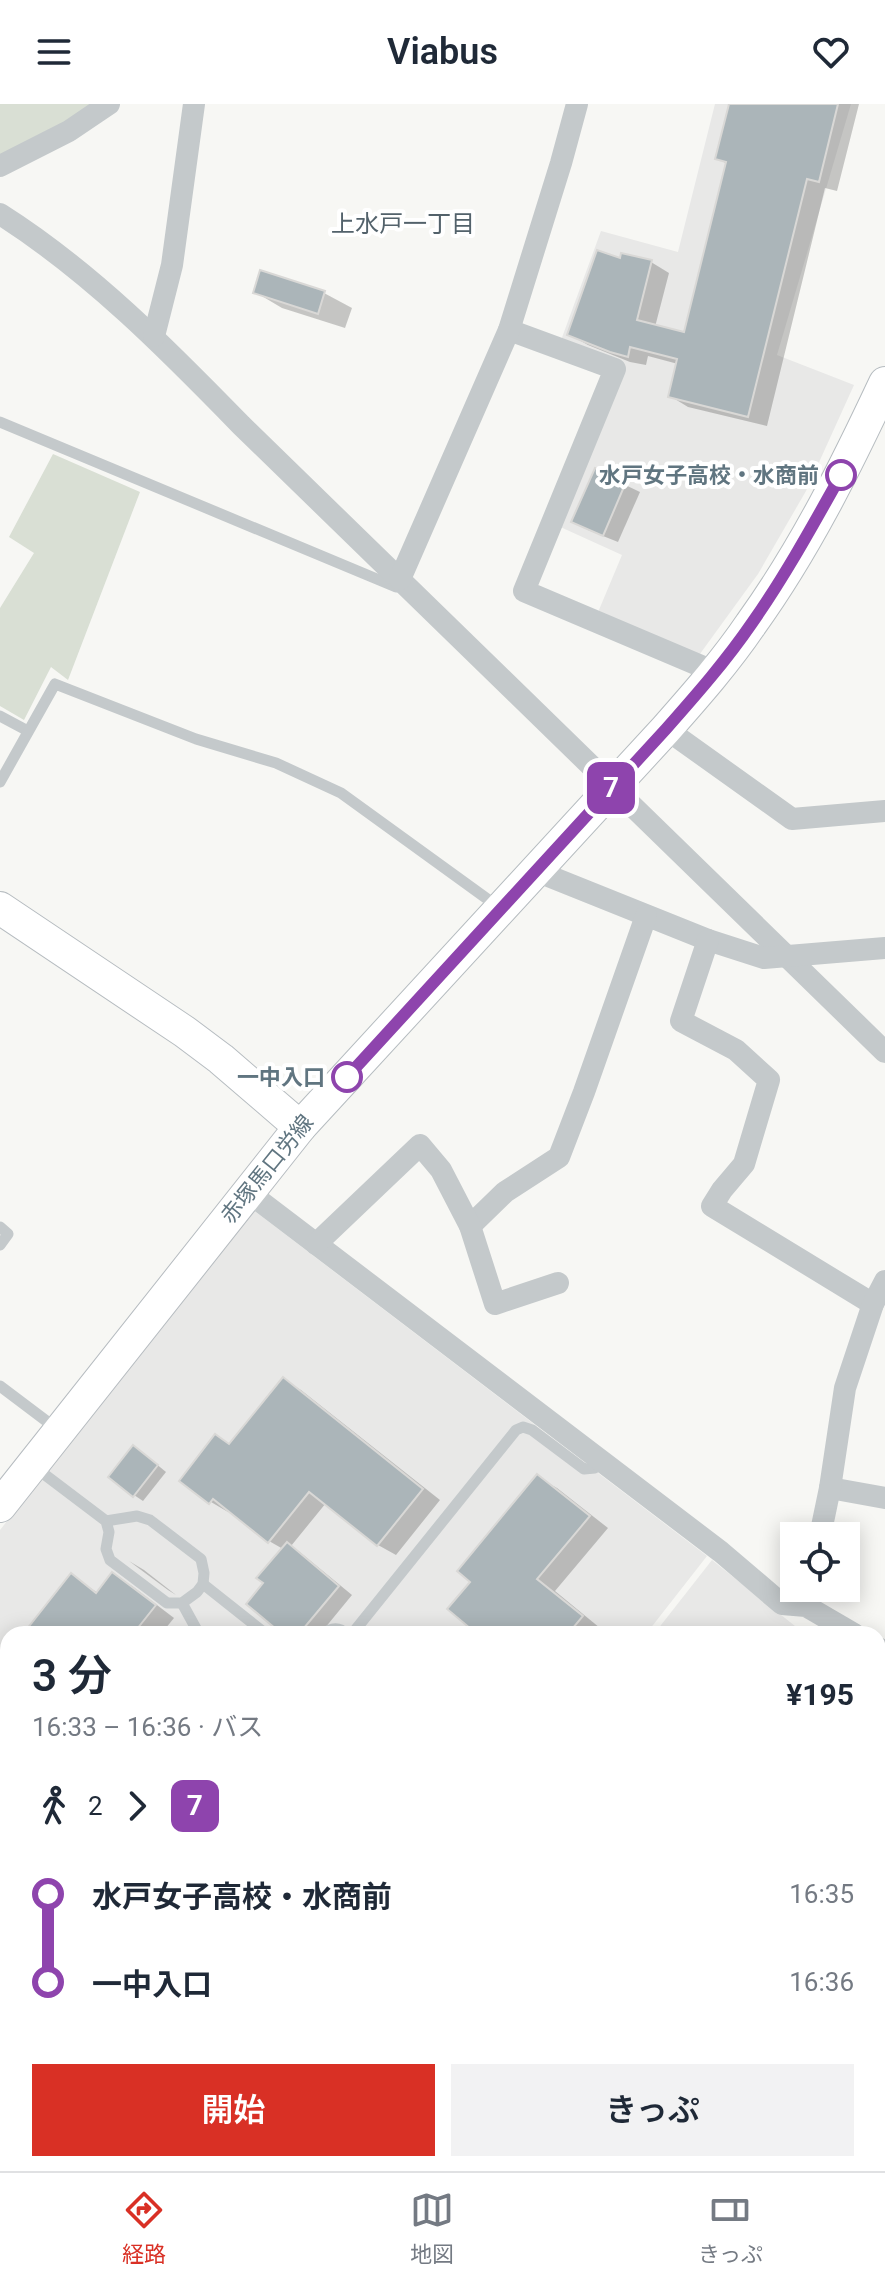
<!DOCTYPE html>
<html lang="ja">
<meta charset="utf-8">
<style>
body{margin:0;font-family:Roboto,"Noto Sans JP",sans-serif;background:#f2f2f3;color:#1f2937;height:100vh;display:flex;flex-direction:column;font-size:30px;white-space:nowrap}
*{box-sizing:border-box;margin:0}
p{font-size:26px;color:#747a83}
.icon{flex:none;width:44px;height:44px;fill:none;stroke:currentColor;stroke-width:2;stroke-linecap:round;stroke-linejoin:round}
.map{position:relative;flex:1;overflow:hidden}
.side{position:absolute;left:0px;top:1522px;width:886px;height:546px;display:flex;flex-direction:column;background:#fff;border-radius:24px 24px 0 0;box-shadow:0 4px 20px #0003}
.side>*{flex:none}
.badge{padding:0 16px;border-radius:12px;font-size:28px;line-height:52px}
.buttons{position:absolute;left:780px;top:1418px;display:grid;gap:16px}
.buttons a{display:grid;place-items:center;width:80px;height:80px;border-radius:0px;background:#fff;box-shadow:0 4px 20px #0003;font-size:40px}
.map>.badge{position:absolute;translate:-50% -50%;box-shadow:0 0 0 4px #fff}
.legs{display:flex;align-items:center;gap:12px;height:88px;padding:0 32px;font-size:26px}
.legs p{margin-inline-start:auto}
.summary{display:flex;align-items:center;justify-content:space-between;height:136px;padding:0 32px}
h1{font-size:44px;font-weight:600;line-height:60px}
.cta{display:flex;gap:16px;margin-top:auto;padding:16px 32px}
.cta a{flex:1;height:92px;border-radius:0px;background:#d93025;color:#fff;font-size:32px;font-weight:600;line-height:92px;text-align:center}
.cta a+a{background:#f2f2f3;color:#1f2937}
ul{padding:0 32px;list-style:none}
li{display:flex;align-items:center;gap:28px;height:88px;font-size:30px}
li i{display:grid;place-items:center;width:12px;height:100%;margin:0 10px;background:currentColor}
li i::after{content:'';width:20px;height:20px;margin:-10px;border:6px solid;border-radius:50%;background:#fff}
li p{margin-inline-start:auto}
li:first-child i{background:linear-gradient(#0000 50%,currentColor 0)}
li:last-child i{background:linear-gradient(currentColor 50%,#0000 0)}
header{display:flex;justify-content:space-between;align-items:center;height:104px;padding:0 32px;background:#fff;font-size:36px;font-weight:600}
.tabs{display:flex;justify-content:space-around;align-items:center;height:112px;border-top:2px solid #e0e1e3;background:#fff;font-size:22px;color:#747a83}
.tabs a{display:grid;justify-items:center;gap:4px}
.tabs .active{color:#d93025}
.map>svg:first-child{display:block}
.built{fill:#e8e8e7}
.green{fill:#d9dfd4}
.shadow{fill:#0003}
.building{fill:#abb5b9;stroke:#d9d8d6;stroke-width:2}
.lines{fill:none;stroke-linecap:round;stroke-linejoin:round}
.secondary-casing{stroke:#b6bcc0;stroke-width:34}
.lane{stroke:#c4c9cb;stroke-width:11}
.street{stroke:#c4c9cb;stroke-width:22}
.secondary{stroke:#fff;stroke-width:32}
.line-1-casing{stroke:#fff;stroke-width:18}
.line-1{stroke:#8e44ad;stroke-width:12}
.stop-1-dot{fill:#fff;stroke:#8e44ad;stroke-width:4}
.labels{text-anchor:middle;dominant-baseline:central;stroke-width:8;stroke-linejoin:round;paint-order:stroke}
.stop-label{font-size:22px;font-weight:bold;fill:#607580;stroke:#fff;text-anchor:end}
.street-label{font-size:22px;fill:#607580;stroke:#fff}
.neighbourhood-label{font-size:24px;fill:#53626b;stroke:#fff}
</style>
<header><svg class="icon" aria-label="menu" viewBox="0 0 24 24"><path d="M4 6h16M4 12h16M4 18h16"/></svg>Viabus<svg class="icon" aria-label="heart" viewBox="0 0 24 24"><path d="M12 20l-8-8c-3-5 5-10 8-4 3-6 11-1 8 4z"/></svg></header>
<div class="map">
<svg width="885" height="2067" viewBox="0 0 885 2067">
<rect width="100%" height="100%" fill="#f7f7f4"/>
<g class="built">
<polygon points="715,0 851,0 777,251 854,281 806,387 758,470 697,554 596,513 622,451 556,421 623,262 560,239 601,127 678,148"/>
<polygon points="252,1105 707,1452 646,1530 8,1530 8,1916 0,1910 0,1426"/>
<polygon points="712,1456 805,1530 654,1530"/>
<polygon points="878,1588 885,1594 885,1928 878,1937"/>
<polygon points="531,2060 781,2060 776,2067 540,2067"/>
</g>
<g class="green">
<polygon points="0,0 97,0 0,54"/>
<polygon points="53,350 140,388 68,576 51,563 24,616 0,602 0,504 34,449 9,433"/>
</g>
<g class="shadow">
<polygon points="731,0 859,0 837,87 825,84 767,322 688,303 670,292 678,260 648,252 646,261 630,258 588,241 570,231 621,157 651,158 669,169 655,223 685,230 727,60 717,54"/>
<polygon points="255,188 324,189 352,204 345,224 282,204"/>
<polygon points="596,367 640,388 618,438 588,426"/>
<polygon points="284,1276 301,1286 440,1396 396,1451 378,1441 326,1399 291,1442 301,1449 352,1491 320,1530 285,1530 266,1479 283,1445 269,1437 230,1406 228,1408 211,1398 216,1332 231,1341"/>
<polygon points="143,1349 166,1368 143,1397 134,1391"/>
<polygon points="537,1373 557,1384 608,1424 555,1487 600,1524 596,1530 481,1530 472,1477"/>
<polygon points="129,1457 144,1466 176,1491 168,1486"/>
<polygon points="113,1471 132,1482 174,1514 161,1530 26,1530 72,1472 98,1489"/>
<polygon points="403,1525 412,1530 399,1530"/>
<polygon points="8,1552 8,1793 0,1789 0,1562"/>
<polygon points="885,1624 885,1764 878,1758 878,1633"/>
<polygon points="0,1838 8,1844 8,1904 6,1907 0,1904"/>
<polygon points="368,2060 419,2060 413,2067 362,2067"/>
</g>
<g class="building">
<polygon points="729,0 838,0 819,78 807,75 748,313 668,293 677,255 630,243 628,253 610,248 567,231 597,146 620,154 621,149 652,156 637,216 684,228 726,58 715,55"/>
<polygon points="260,166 325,187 318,210 253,189"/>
<polygon points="595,364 626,378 603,432 571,418"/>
<polygon points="283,1273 423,1385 377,1442 309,1388 268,1439 213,1395 209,1400 179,1377 215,1330 229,1340"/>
<polygon points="133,1341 158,1361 133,1393 108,1373"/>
<polygon points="537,1370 590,1412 537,1475 583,1512 568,1530 477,1530 447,1505 470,1478 457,1467"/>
<polygon points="287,1438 339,1482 299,1530 282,1530 246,1500 263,1479 256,1474"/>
<polygon points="112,1468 156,1501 133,1530 23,1530 71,1469 96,1489"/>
</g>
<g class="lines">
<defs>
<g id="secondary">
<polyline points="0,804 185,928 221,955 300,1023"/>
<path d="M0 1402 300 1023 666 625C696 591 726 557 751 520 805 445 846 362 885 279"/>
</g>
</defs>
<use href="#secondary" class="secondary-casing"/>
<g class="lane">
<polyline points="0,318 396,483 398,479"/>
<polyline points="0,612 28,627"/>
<polyline points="0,678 55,580 196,635 276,659 341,689 497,802"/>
<polyline points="0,1123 8,1130 0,1141"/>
<polyline points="0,1282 57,1325"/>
<polyline points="36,1364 106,1417 109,1428 106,1445 110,1456 167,1499 182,1499 197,1488 203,1480 204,1469 201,1455 150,1416 137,1412 106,1417"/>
<polyline points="203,1480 266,1530"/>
<polyline points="182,1499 199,1530"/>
<path d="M324 1530C331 1523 340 1523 346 1530"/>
<polyline points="352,1530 516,1326 523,1323 532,1326 584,1365 595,1364 601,1357"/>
<polyline points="878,2043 885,2044"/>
</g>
<g class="street">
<polyline points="0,62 69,27 109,0"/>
<path d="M0 110C90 167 167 245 241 321L885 948"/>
<polyline points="509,226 615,265 524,487 715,568"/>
<polyline points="154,232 172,161 194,0"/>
<polyline points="400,475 509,226 561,59 577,0"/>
<polyline points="666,625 792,715 885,707"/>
<polyline points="536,767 708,836 764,854 885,844"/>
<polyline points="708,836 681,917 736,946 769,976 744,1060 722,1086 712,1102 873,1200"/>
<polyline points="248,1088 721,1448 782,1500 806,1502 854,1530"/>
<polyline points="470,1122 505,1088 559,1053 584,988 646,812"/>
<polyline points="316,1140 420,1041 441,1066 470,1122 495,1200 558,1179"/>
<polyline points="830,1384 885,1394"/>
<polyline points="820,1432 830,1384 845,1284 873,1200 885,1177"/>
<polyline points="878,1544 885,1548"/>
<polyline points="0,1924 8,1930"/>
<polyline points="878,1955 885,1947"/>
<polyline points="7,2019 8,2019"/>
<polyline points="118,2060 137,2067"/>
<polyline points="194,2060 205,2067"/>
<polyline points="512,2060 521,2067"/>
<polyline points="279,2067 284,2060"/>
<polyline points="790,2067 795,2060"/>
</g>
<use href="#secondary" class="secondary"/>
</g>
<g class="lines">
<defs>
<path id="line-1" d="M347 973 666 625C696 591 726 557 752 519 785 472 813 421 841 371"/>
</defs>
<use href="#line-1" class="line-1-casing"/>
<use href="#line-1" class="line-1"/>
</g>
<g class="stop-1-dot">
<circle cx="841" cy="371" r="14"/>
<circle cx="347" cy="973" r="14"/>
</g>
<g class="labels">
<g class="stop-label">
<text x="819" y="371">水戸女子高校・水商前</text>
<text x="325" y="973">一中入口</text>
</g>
<g class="street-label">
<text transform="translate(267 1065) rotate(-51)">赤塚馬口労線</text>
</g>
<g class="neighbourhood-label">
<text x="403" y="120">上水戸一丁目</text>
</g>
</g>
</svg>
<div class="buttons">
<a><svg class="icon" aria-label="locate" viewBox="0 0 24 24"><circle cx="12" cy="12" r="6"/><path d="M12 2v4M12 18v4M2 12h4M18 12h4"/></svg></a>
</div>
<b class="badge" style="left:611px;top:684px;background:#8e44ad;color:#fff">7</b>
<section class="side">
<div class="summary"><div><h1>3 分</h1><p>16:33 – 16:36 · バス</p></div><b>¥195</b></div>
<div class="legs"><svg class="icon" aria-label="walk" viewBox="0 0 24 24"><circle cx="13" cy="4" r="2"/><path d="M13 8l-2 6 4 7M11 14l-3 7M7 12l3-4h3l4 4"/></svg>2<svg class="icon" aria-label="forward" viewBox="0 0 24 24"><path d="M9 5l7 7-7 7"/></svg><b class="badge" style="background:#8e44ad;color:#fff">7</b></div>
<ul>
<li><i style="color:#8e44ad"></i><b>水戸女子高校・水商前</b><p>16:35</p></li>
<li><i style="color:#8e44ad"></i><b>一中入口</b><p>16:36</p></li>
</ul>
<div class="cta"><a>開始</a><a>きっぷ</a></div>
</section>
</div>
<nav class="tabs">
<a class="active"><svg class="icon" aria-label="directions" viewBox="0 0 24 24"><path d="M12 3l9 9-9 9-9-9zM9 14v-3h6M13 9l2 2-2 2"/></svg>経路</a>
<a><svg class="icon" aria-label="map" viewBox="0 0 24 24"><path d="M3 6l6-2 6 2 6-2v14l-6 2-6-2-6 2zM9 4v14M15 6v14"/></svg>地図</a>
<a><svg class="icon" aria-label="tickets" viewBox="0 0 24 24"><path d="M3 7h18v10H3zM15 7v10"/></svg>きっぷ</a>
</nav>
